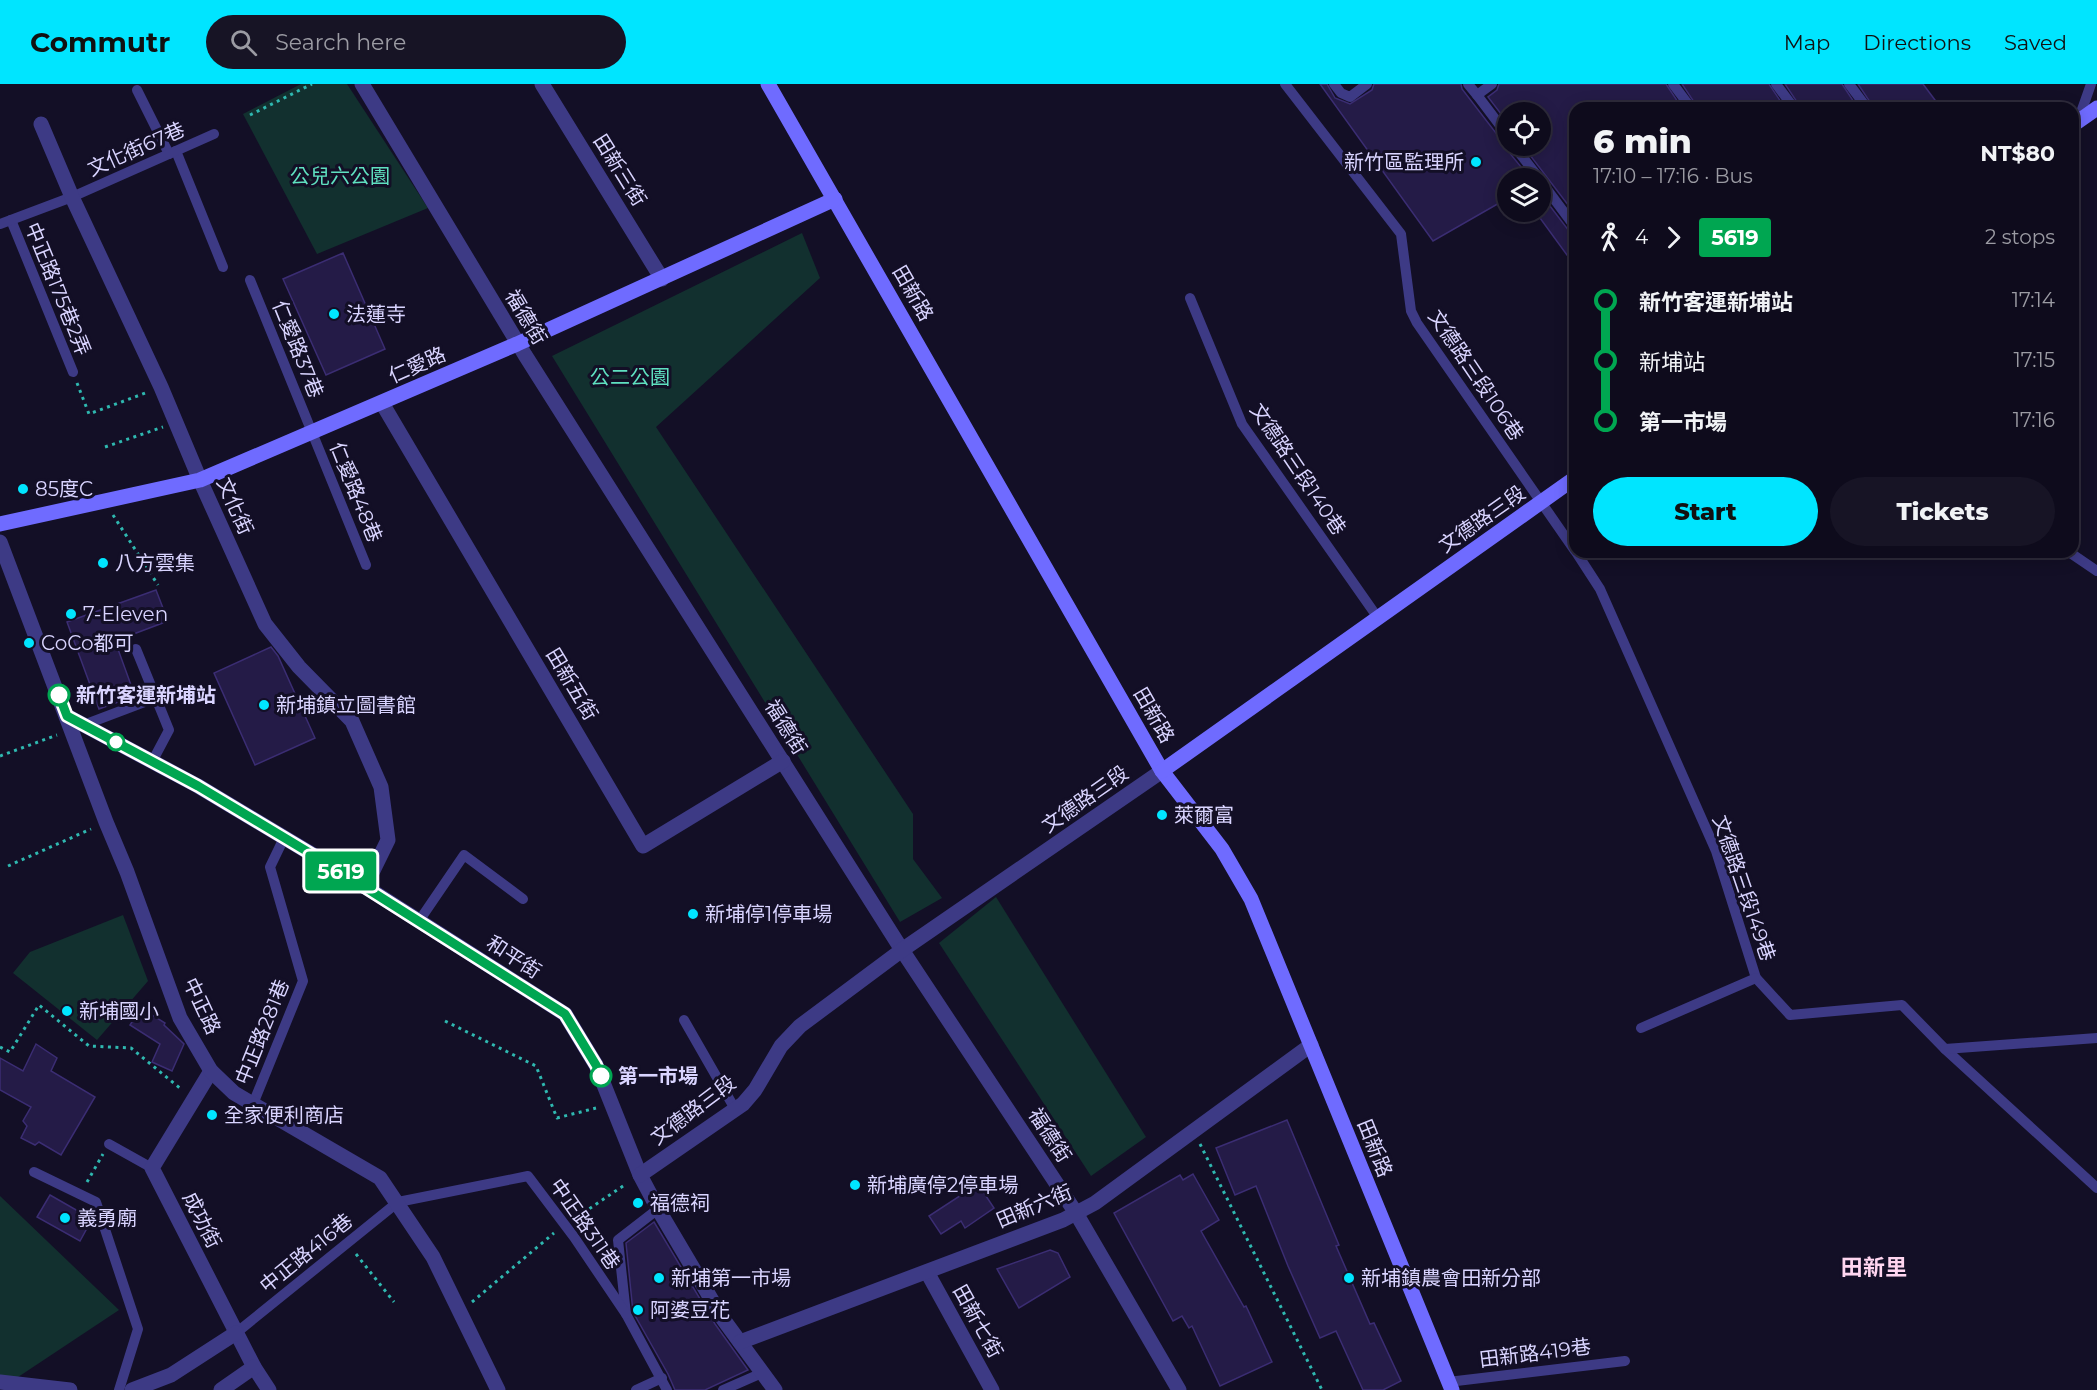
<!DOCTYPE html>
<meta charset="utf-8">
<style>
body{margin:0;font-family:Montserrat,"Noto Sans TC",sans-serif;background:#171425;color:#f1f3f6;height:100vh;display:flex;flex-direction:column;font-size:22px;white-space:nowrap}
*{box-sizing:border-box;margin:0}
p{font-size:20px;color:#9b9ba3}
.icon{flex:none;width:33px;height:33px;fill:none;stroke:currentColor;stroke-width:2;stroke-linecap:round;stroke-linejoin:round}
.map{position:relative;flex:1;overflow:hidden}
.drawer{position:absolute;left:1569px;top:18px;width:510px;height:456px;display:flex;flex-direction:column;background:#0e0b1c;border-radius:18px;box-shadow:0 3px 15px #0003,0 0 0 2px #2e2b3b}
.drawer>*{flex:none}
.badge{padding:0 12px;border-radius:4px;font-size:21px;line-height:39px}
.tools{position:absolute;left:1497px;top:18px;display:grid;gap:12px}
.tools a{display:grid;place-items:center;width:54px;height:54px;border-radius:50%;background:#0e0b1c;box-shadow:0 3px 15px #0003,0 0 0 2px #2e2b3b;font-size:30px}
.map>.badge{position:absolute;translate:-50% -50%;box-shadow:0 0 0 3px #fff}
.legs{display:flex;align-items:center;gap:9px;height:66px;padding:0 24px;font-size:20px}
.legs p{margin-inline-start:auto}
.head{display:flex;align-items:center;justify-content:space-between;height:102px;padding:0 24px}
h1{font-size:33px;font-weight:800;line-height:45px}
.primary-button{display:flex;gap:12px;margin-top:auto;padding:12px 24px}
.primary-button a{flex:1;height:69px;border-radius:36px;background:#00e5ff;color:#111;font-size:24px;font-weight:800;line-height:69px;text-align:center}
.primary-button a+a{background:#171425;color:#f1f3f6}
ul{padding:0 24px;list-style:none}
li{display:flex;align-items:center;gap:21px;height:60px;font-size:22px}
li i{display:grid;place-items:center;width:9px;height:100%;margin:0 8px;background:currentColor}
li i::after{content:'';width:15px;height:15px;margin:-8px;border:4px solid;border-radius:50%;background:#0e0b1c}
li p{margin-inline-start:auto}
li:first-child i{background:linear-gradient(#0000 50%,currentColor 0)}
li:last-child i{background:linear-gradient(currentColor 50%,#0000 0)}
header{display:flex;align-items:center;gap:36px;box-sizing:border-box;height:84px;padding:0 30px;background:#00e5ff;color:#111}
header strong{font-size:28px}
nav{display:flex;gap:33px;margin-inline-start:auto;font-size:21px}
.search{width:420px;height:54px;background:#171425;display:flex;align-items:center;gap:15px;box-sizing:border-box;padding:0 21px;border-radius:33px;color:#9b9ba3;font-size:22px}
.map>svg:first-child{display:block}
.green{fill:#12302f}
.building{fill:#241b47;stroke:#3b2d73;stroke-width:1.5}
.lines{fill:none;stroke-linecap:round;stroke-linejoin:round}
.path{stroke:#2fb8b0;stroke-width:3;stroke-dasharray:3 4.5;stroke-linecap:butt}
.service{stroke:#3d3a85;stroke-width:10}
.minor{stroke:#3d3a85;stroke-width:15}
.tertiary{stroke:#3d3a85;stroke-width:15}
.secondary{stroke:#6f6bff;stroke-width:15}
.line-1-casing{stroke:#fff;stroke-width:14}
.line-1{stroke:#00a651;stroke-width:9}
.poi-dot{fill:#00e5ff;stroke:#130f26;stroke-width:2}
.stop-1-dot{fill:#fff;stroke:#00a651;stroke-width:3}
.labels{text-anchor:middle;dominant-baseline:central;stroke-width:6;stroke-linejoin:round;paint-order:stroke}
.street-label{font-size:20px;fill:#d9d4ff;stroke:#130f26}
.poi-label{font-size:20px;fill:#d9d4ff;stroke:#130f26;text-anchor:start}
.park-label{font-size:20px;fill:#5fe0c0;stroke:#130f26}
.stop-label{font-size:20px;font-weight:bold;fill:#d9d4ff;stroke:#130f26;text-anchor:start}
.quarter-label{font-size:22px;font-weight:bold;fill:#ffd6f0;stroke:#130f26}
</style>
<header>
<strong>Commutr</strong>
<div class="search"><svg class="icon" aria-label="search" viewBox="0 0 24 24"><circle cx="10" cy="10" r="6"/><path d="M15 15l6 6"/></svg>Search here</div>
<nav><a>Map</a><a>Directions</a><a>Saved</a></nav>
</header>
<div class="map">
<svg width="2097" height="1306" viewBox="0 0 2097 1306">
<rect width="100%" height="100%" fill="#130f26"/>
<g class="green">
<polygon points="301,0 347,0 428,124 317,170 243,30"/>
<polygon points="802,149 820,194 656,343 913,730 913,775 942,814 900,838 552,272"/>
<polygon points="996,813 1146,1053 1091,1092 939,859"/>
<polygon points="123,831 148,897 97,956 13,889 30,868"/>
<polygon points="0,1112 119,1226 0,1305"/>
</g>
<g class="building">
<polygon points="1320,0 1327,0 1335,14 1350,20 1372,6 1374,0 1461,0 1462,5 1502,57 1507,59 1508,67 1530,94 1508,94 1508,114 1433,157"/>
<polygon points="1499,0 1666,0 1682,24 1575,24 1575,130 1523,62 1540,62 1540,28 1508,28 1508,39 1488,13 1497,6"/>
<polygon points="1682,0 1769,0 1785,24 1698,24"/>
<polygon points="1785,0 1842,0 1858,24 1801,24"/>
<polygon points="1858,0 1923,0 1941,24 1874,24"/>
<polygon points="1540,109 1569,147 1575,150 1575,182 1540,134"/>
<polygon points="343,169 385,265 326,291 283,195"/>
<polygon points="156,506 168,537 115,557 135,612 99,625 67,538"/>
<polygon points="271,563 278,572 315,654 255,681 214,589"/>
<polygon points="141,924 165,939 164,941 184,960 172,987 152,978 160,960 130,941"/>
<polygon points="36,960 57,974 51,987 95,1013 61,1071 39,1058 35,1061 21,1054 27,1042 23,1037 31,1023 0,1006 0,974 23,987"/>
<polygon points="1287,1036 1339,1161 1336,1162 1370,1240 1374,1239 1401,1297 1383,1306 1363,1306 1336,1247 1320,1254 1288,1182 1256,1102 1235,1111 1216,1064"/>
<polygon points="1193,1090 1219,1136 1201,1147 1244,1223 1246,1222 1272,1278 1220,1302 1192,1242 1189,1244 1182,1232 1173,1237 1114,1129 1180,1091 1183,1096"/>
<polygon points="978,1100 994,1124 965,1144 961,1137 941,1150 929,1132"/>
<polygon points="50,1111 92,1135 80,1157 37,1133"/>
<polygon points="654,1138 715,1240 748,1286 705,1306 675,1306 668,1290 633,1228 626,1159"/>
<polygon points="1050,1166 1058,1169 1070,1193 1019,1224 997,1185"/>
</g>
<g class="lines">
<g class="path">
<polyline points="250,31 312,0"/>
<polyline points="77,299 89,330 148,308"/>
<polyline points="105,363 163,343"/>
<polyline points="113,431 158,501"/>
<polyline points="0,672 57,651"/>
<polyline points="8,782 91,745"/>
<polyline points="445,937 536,982 557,1034 596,1024"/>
<polyline points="0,963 10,968 39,921 89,962 131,964 181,1005"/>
<polyline points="1200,1060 1322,1306"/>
<polyline points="87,1098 103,1070"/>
<polyline points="577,1133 626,1100"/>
<polyline points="356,1170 394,1218"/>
<polyline points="472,1218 554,1149"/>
</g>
<g class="service">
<polyline points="1285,0 1401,150 1411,227 1417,239 1575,467"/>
<polyline points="1334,0 1341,9 1350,13 1367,0"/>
<polyline points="1468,0 1477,11"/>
<polyline points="1492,0 1477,11 1508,52"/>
<polyline points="1673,0 1691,24"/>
<polyline points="1776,0 1794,24"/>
<polyline points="1849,0 1867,24"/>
<polyline points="137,6 169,70"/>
<polyline points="2078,37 2091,0"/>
<polyline points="1514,62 1539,94"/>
<polyline points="176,67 223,183"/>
<polyline points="1540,96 1575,143"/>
<polyline points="11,136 73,288"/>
<polyline points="0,140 72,113 214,50"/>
<polyline points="250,196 366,481"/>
<polyline points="1190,214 1242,340 1378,534"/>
<polyline points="1576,468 1600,505 1716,767 1756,894 1790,931 1902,921 1945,965 2097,1104"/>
<polyline points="2069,468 2097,487"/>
<polyline points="136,565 169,646 152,678"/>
<polyline points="81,642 155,614"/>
<polyline points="419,837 464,771 523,815"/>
<polyline points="684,936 735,1025"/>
<polyline points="1641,944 1756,894"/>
<polyline points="1945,965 2097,954"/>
<polyline points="253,1020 303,897 270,783 284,754"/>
<polyline points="109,1060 152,1084"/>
<polyline points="34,1088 96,1118 138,1245 119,1306"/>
<polyline points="658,1125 618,1156 626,1230 667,1306"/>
<polyline points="236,1249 398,1118 528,1092 574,1153 626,1230"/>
<polyline points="1448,1298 1625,1277"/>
<polyline points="636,1306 662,1294"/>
<polyline points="723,1306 762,1289"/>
</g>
<g class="minor">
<polyline points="362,0 525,271 902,866 1076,1129 1179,1306"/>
<polyline points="542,0 662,195"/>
<polyline points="41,40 72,113 161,303 200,396 265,540 299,583 352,637 381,703 388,756 365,803"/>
<polyline points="382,319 643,762 783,677"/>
<polyline points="67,632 198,702 350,793 565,930 596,981 640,1091 658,1125 723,1235 775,1306"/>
<polyline points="211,987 152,1084 254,1283 269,1306"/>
<polyline points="640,1091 743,1020 755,1006 781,962 800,942 902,866 1162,687"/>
<polyline points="927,1188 992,1306"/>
<polyline points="740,1258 1063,1136 1095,1119 1311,961"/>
<polyline points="0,1298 70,1306"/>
<polyline points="132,1306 171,1291 236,1249"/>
<polyline points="221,1306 254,1283"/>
</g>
<polyline class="tertiary" points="0,458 106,738 127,788 180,934 211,987 234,1009 380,1094 433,1173 498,1306"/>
<g class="secondary">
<polyline points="768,0 1162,687 1222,765 1251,815 1452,1306"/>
<polyline points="2073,41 2097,24"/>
<polyline points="0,440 200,396 517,260 835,115"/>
<polyline points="1162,687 1575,394"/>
</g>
</g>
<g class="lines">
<defs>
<polyline id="line-1" points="59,611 67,632 198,702 333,783 565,930 596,981 601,992"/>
</defs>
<use href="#line-1" class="line-1-casing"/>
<use href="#line-1" class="line-1"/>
</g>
<g class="poi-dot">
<circle cx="1476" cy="78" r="6"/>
<circle cx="334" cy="230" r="6"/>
<circle cx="23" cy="405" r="6"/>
<circle cx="103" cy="479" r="6"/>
<circle cx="71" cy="530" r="6"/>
<circle cx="29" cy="559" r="6"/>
<circle cx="264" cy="621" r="6"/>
<circle cx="1162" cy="731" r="6"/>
<circle cx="693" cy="830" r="6"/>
<circle cx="67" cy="927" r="6"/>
<circle cx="212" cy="1031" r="6"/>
<circle cx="855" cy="1101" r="6"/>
<circle cx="638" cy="1119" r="6"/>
<circle cx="65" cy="1134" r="6"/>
<circle cx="659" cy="1194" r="6"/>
<circle cx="1349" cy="1194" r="6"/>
<circle cx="638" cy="1226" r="6"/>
</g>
<g class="stop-1-dot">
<circle cx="59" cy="611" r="10"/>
<circle cx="116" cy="658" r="8"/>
<circle cx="601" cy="992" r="10"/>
</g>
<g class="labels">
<g class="street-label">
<text transform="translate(136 65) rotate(-24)">文化街67巷</text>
<text transform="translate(620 86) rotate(58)">田新三街</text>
<text transform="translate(58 205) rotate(68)">中正路175巷2弄</text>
<text transform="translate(913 209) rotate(60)">田新路</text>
<text transform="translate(526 233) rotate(59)">福德街</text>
<text transform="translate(298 265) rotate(68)">仁愛路37巷</text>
<text transform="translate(417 281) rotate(-24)">仁愛路</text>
<text transform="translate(1476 291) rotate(56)">文德路三段106巷</text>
<text transform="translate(1298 385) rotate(56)">文德路三段140巷</text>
<text transform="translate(356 408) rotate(68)">仁愛路48巷</text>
<text transform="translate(235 422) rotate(66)">文化街</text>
<text transform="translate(1482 435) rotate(-35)">文德路三段</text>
<text transform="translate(572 600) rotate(59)">田新五街</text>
<text transform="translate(1154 631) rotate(60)">田新路</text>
<text transform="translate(786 643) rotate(58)">福德街</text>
<text transform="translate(1085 715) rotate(-35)">文德路三段</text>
<text transform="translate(1744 804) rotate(71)">文德路三段149巷</text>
<text transform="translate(514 873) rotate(33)">和平街</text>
<text transform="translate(202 922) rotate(65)">中正路</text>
<text transform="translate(262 948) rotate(-68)">中正路281巷</text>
<text transform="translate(693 1026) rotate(-37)">文德路三段</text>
<text transform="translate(1050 1051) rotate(57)">福德街</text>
<text transform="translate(1375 1064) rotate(68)">田新路</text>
<text transform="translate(1034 1122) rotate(-23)">田新六街</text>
<text transform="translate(202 1136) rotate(63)">成功街</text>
<text transform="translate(585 1140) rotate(55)">中正路311巷</text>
<text transform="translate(306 1169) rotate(-39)">中正路416巷</text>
<text transform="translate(978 1237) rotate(61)">田新七街</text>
<text transform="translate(1535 1269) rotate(-7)">田新路419巷</text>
</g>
<g class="poi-label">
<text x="1464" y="78" text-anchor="end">新竹區監理所</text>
<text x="346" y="230">法蓮寺</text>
<text x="35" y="405">85度C</text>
<text x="115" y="479">八方雲集</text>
<text x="83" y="530">7-Eleven</text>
<text x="41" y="559">CoCo都可</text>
<text x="276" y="621">新埔鎮立圖書館</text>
<text x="1174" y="731">萊爾富</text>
<text x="705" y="830">新埔停1停車場</text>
<text x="79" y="927">新埔國小</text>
<text x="224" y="1031">全家便利商店</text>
<text x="867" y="1101">新埔廣停2停車場</text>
<text x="650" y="1119">福德祠</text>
<text x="77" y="1134">義勇廟</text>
<text x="671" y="1194">新埔第一市場</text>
<text x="1361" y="1194">新埔鎮農會田新分部</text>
<text x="650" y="1226">阿婆豆花</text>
</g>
<g class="park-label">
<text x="340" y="92">公兒六公園</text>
<text x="630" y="293">公二公園</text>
</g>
<g class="stop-label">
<text x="76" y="611">新竹客運新埔站</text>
<text x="618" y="992">第一市場</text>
</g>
<g class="quarter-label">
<text x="1874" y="1183">田新里</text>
</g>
</g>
</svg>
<div class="tools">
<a><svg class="icon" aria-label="locate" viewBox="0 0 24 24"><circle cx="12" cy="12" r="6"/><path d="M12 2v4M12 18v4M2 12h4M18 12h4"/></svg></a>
<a><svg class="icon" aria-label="layers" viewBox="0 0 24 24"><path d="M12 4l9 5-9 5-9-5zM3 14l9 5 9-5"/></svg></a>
</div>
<b class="badge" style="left:341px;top:787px;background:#00a651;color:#fff">5619</b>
<section class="drawer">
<div class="head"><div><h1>6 min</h1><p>17:10 – 17:16 · Bus</p></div><b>NT$80</b></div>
<div class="legs"><svg class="icon" aria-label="walk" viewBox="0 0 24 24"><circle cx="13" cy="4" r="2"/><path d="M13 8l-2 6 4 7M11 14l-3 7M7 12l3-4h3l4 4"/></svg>4<svg class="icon" aria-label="forward" viewBox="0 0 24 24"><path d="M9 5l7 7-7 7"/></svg><b class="badge" style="background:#00a651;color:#fff">5619</b><p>2 stops</p></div>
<ul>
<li><i style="color:#00a651"></i><b>新竹客運新埔站</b><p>17:14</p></li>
<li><i style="color:#00a651"></i><span>新埔站</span><p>17:15</p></li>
<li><i style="color:#00a651"></i><b>第一市場</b><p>17:16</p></li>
</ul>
<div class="primary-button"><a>Start</a><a>Tickets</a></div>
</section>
</div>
